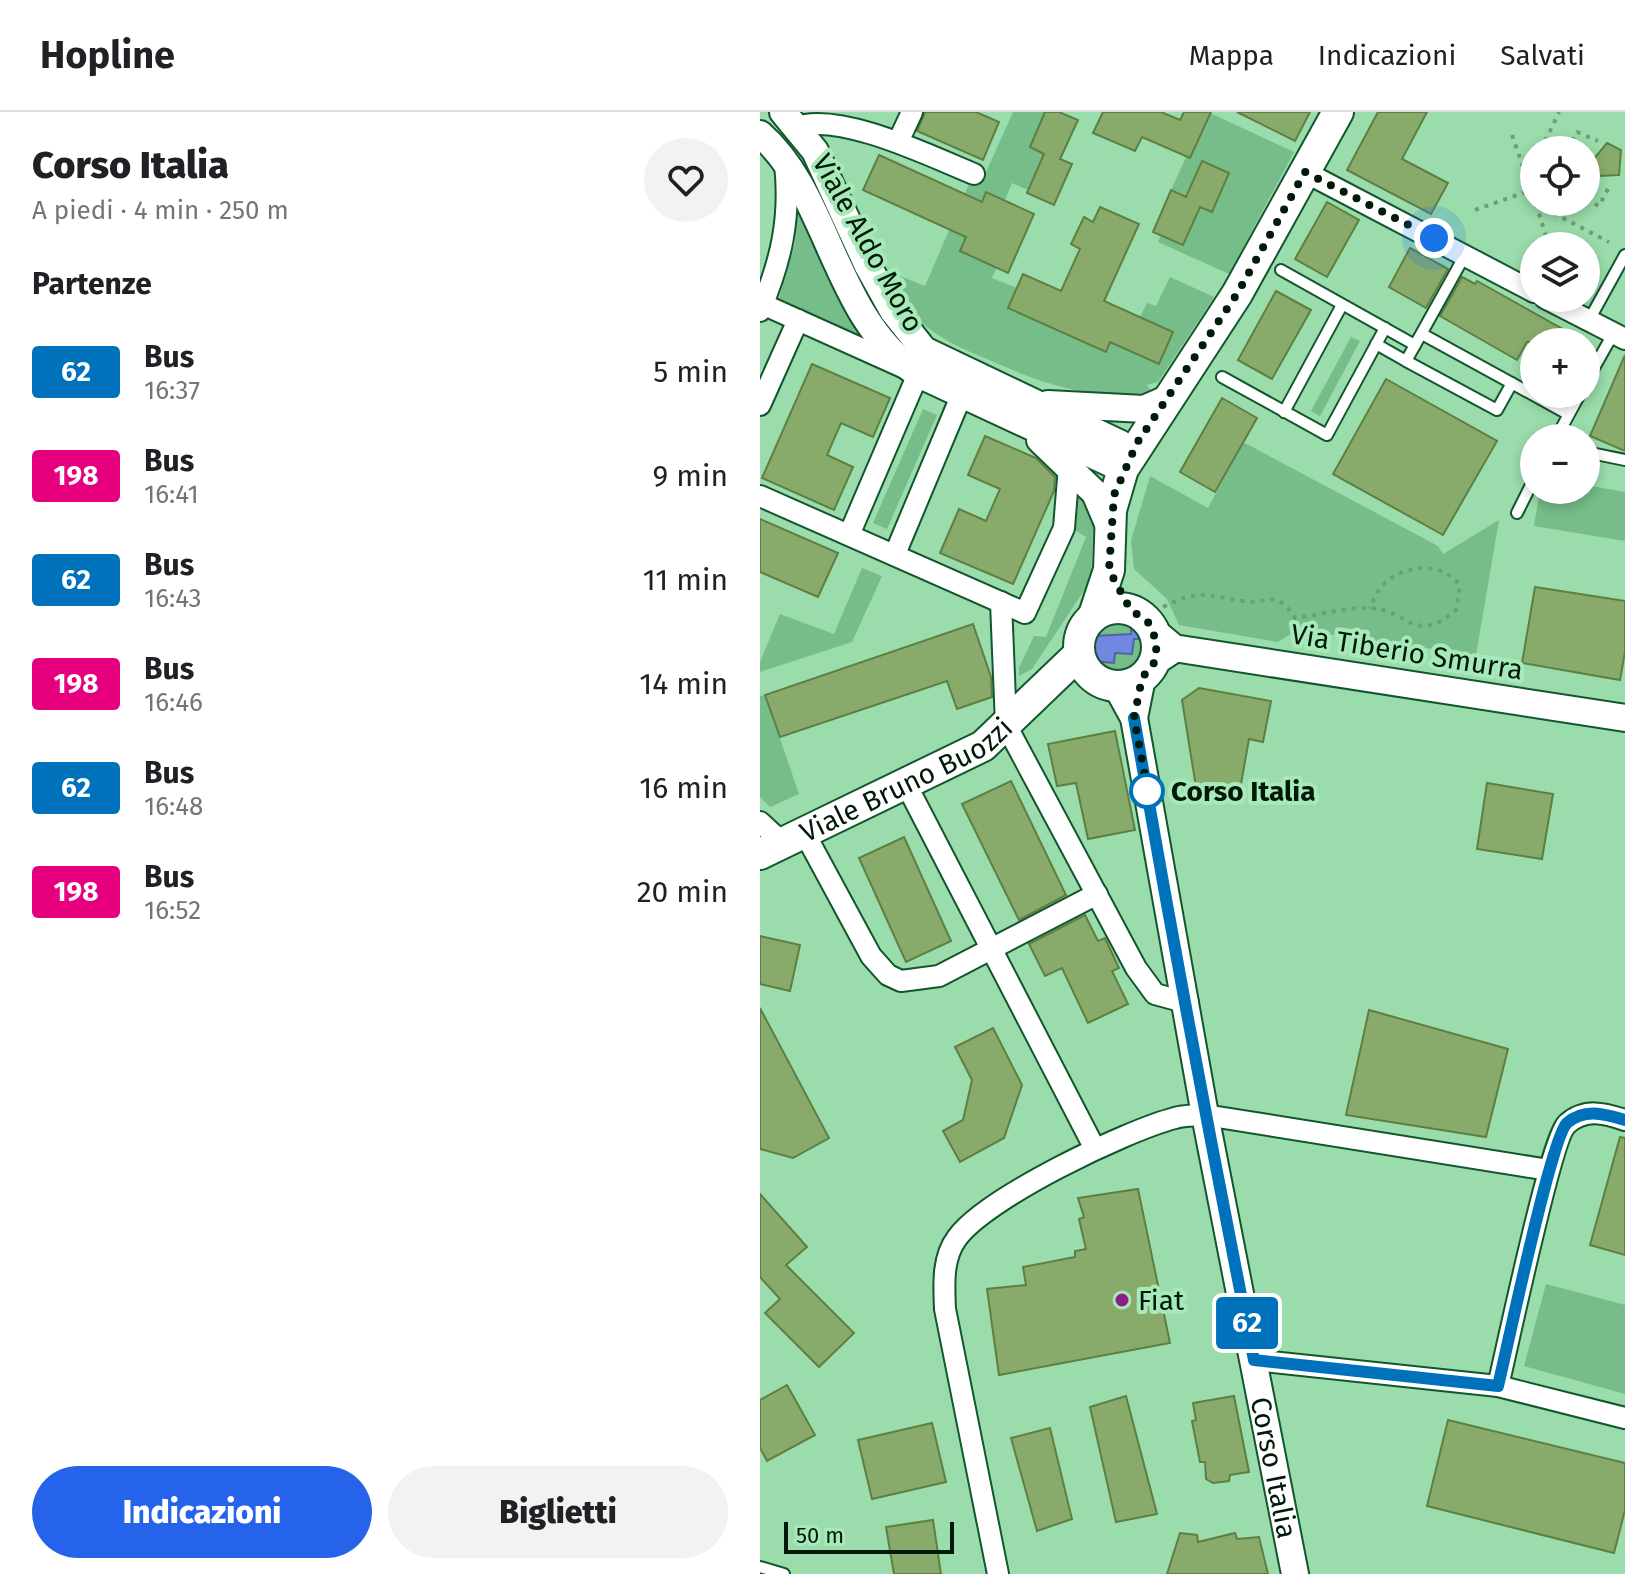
<!DOCTYPE html>
<html lang="it">
<meta charset="utf-8">
<style>
body{margin:0;font-family:"Fira Sans",sans-serif;background:#f2f2f2;color:#202124;height:100vh;display:flex;flex-direction:column;font-size:30px;white-space:nowrap}
*{box-sizing:border-box;margin:0}
p{font-size:26px;color:#757577}
.icon{flex:none;width:44px;height:44px;fill:none;stroke:currentColor;stroke-width:2;stroke-linecap:round;stroke-linejoin:round}
.map{position:relative;flex:1;overflow:hidden}
.panel{display:flex;flex-direction:column;background:#fff;width:760px}
.panel>*{flex:none}
.badge{padding:0 16px;border-radius:6px;font-size:28px;line-height:52px}
.buttons{position:absolute;left:760px;top:24px;display:grid;gap:16px}
.buttons a{display:grid;place-items:center;width:80px;height:80px;border-radius:50%;background:#fff;box-shadow:0 4px 12px #0003;font-size:40px}
.scale{position:absolute;left:24px;bottom:20px;width:170px;box-sizing:border-box;padding-left:8px;border:4px solid #011908;border-top:0;font-size:22px;line-height:28px;white-space:nowrap;color:#011908;-webkit-text-stroke:6px #a7e9b8;paint-order:stroke}
.you{position:absolute;width:40px;height:40px;margin:-20px;border:6px solid #fff;border-radius:50%;background:#1a73e8;box-shadow:0 0 0 12px #1a73e833}
.map>.badge{position:absolute;translate:-50% -50%;box-shadow:0 0 0 4px #fff}
h2{padding:0 32px;font-size:30px;line-height:72px}
.round{display:grid;place-items:center;flex:none;width:84px;height:84px;border-radius:42px;background:#f2f2f2}
.summary{display:flex;align-items:center;justify-content:space-between;height:136px;padding:0 32px}
h1{font-size:38px;font-weight:800;line-height:60px}
.cta{display:flex;gap:16px;margin-top:auto;padding:16px 32px}
.cta a{flex:1;height:92px;border-radius:48px;background:#2563eb;color:#fff;font-size:32px;font-weight:800;line-height:92px;text-align:center}
.cta a+a{background:#f2f2f2;color:#202124}
ul{padding:0;list-style:none}
li{display:flex;align-items:center;gap:24px;height:104px;padding:0 32px}
li div{flex:1}
li b{display:block;font-size:30px}
li em{font-style:normal}
li .badge{min-width:88px;font-weight:700;text-align:center}
header{display:flex;align-items:center;gap:48px;box-sizing:border-box;height:112px;padding:0 40px;background:#fff;border-bottom:2px solid #e0e0e0}
header strong{font-size:38px}
nav{display:flex;gap:44px;margin-inline-start:auto;font-size:28px}
main{display:flex;flex:1;min-height:0}
.map>svg:first-child{display:block}
.green{fill:#76bd8a}
.water{fill:#7287e1;stroke:#5066a0;stroke-width:2}
.building{fill:#88ab6c;stroke:#5e7f42;stroke-width:2}
.lines{fill:none;stroke-linecap:round;stroke-linejoin:round}
.service-casing{stroke:#12562d;stroke-width:14}
.minor-casing{stroke:#12562d;stroke-width:24}
.tertiary-casing{stroke:#12562d;stroke-width:30}
.secondary-casing{stroke:#12562d;stroke-width:34}
.path{stroke:#6a9f78;stroke-width:4;stroke-dasharray:4 6;stroke-linecap:butt}
.service{stroke:#fff;stroke-width:10}
.minor{stroke:#fff;stroke-width:20}
.tertiary{stroke:#fff;stroke-width:26}
.secondary{stroke:#fff;stroke-width:30}
.line-casing{stroke:#fff;stroke-width:18}
.line{stroke:#0072bc;stroke-width:12}
.walk{stroke:#011908;stroke-width:8;stroke-dasharray:0 14.4}
.stop-dot{fill:#fff;stroke:#0072bc;stroke-width:4}
.poi-dot{fill:#8c1f83;stroke:#a7e9b8;stroke-width:3}
.labels{text-anchor:middle;dominant-baseline:central;stroke-width:8;stroke-linejoin:round;paint-order:stroke}
.street-label{font-size:28px;fill:#011908;stroke:#a7e9b8}
.stop-label{font-size:28px;font-weight:bold;fill:#011908;stroke:#a7e9b8;text-anchor:start}
.poi-label{font-size:28px;fill:#011908;stroke:#a7e9b8;text-anchor:start}
</style>
<header>
<strong>Hopline</strong>
<nav><a>Mappa</a><a>Indicazioni</a><a>Salvati</a></nav>
</header>
<main>
<section class="panel">
<div class="summary"><div><h1>Corso Italia</h1><p>A piedi · 4 min · 250 m</p></div><a class="round"><svg class="icon" aria-label="heart" viewBox="0 0 24 24"><path d="M12 20l-8-8c-3-5 5-10 8-4 3-6 11-1 8 4z"/></svg></a></div>
<h2>Partenze</h2>
<ul>
<li><span class="badge" style="background:#0072bc;color:#fff">62</span><div><b>Bus</b><p>16:37</p></div><em>5 min</em></li>
<li><span class="badge" style="background:#e6007e;color:#fff">198</span><div><b>Bus</b><p>16:41</p></div><em>9 min</em></li>
<li><span class="badge" style="background:#0072bc;color:#fff">62</span><div><b>Bus</b><p>16:43</p></div><em>11 min</em></li>
<li><span class="badge" style="background:#e6007e;color:#fff">198</span><div><b>Bus</b><p>16:46</p></div><em>14 min</em></li>
<li><span class="badge" style="background:#0072bc;color:#fff">62</span><div><b>Bus</b><p>16:48</p></div><em>16 min</em></li>
<li><span class="badge" style="background:#e6007e;color:#fff">198</span><div><b>Bus</b><p>16:52</p></div><em>20 min</em></li>
</ul>
<div class="cta"><a>Indicazioni</a><a>Biglietti</a></div>
</section>
<div class="map">
<svg width="865" height="1462" viewBox="0 0 865 1462">
<rect width="100%" height="100%" fill="#9adcab"/>
<g class="green">
<path d="M253 0H285L270 35 284 42 268 78 252 71 245 88 226 81 200 139 237 155 232 166 257 176 248 197 345 240 350 230 399 252 413 220 380 205 387 191 396 194 410 165 454 185 398 270 387 273 392 280C331 290 281 271 227 247 203 237 177 226 158 207 146 195 138 177 130 160L165 174 209 72 223 67Z"/>
<polygon points="450,1 534,40 469,162 398,130 401,123 423,133 440,95 452,100 469,62 442,50 426,85 411,78 426,45 420,42 430,19"/>
<polygon points="38,85 112,228 19,187 35,132"/>
<polygon points="591,225 600,229 560,304 551,299"/>
<polygon points="163,297 177,303 127,417 113,411"/>
<polygon points="483,330 678,434 683,442 739,408 716,543 537,518 518,530 419,513 407,487 374,457 371,429 390,364 448,396"/>
<polygon points="318,371 334,395 331,468 272,557 259,564 259,556 274,524 286,525 326,425 312,416"/>
<polygon points="826,373 865,380 865,429 774,414 780,378 826,378"/>
<polygon points="102,456 122,464 92,530 0,560 0,550 20,502 74,522"/>
<circle cx="358" cy="536" r="33"/>
<polygon points="5,583 39,682 10,695 0,685 0,584"/>
<polygon points="786,1172 865,1193 865,1282 764,1254"/>
</g>
<polygon class="water" points="371,514 385,515 384,527 374,527 372,542 355,541 354,551 332,549 334,524 371,522"/>
<g class="building">
<polygon points="165,0 216,0 239,10 223,48 157,19"/>
<polygon points="285,0 299,0 318,8 300,47 312,52 294,93 267,81 284,42 270,35"/>
<polygon points="343,0 401,0 420,8 424,0 451,0 430,46 382,25 375,39 333,21"/>
<polygon points="477,0 550,0 535,29"/>
<polygon points="618,0 667,0 642,47 688,71 671,102 587,58"/>
<polygon points="847,31 861,38 859,63 838,64 832,49"/>
<polygon points="119,43 222,90 226,80 274,102 248,161 200,139 206,125 103,78"/>
<polygon points="442,49 469,61 452,100 440,95 423,133 393,120 411,78 426,85"/>
<polygon points="567,90 599,108 567,165 535,147"/>
<polygon points="340,95 379,112 344,189 413,220 399,252 350,230 346,240 248,196 263,162 301,179 320,137 311,132 324,105 333,110"/>
<polygon points="650,136 688,157 666,196 629,175"/>
<polygon points="702,165 715,172 717,169 826,230 767,230 757,248 680,204"/>
<polygon points="516,179 551,198 512,267 478,248"/>
<polygon points="865,243 865,339 830,324"/>
<polygon points="52,252 130,286 113,325 81,311 67,343 93,355 74,398 2,366"/>
<polygon points="626,267 737,329 683,423 573,362"/>
<polygon points="462,286 497,306 455,380 420,360"/>
<polygon points="225,324 276,346 295,365 294,379 253,472 180,441 199,397 226,409 240,377 208,363"/>
<polygon points="0,407 78,441 58,485 0,460"/>
<polygon points="775,475 865,489 865,540 860,568 762,551"/>
<polygon points="213,512 231,565 232,585 197,597 187,569 20,625 5,583"/>
<polygon points="439,576 511,589 503,630 489,627 479,683 436,675 422,588"/>
<polygon points="355,619 375,718 328,727 316,671 297,674 288,632"/>
<polygon points="251,669 306,783 259,808 202,692"/>
<polygon points="727,671 793,682 782,747 717,737"/>
<polygon points="144,725 191,829 146,850 99,746"/>
<polygon points="325,803 338,829 345,826 359,856 352,859 368,892 328,911 302,856 285,864 269,832"/>
<polygon points="0,824 40,833 30,879 0,872"/>
<polygon points="0,896 69,1026 33,1046 0,1037"/>
<polygon points="609,898 748,937 726,1025 586,1003"/>
<polygon points="233,916 262,973 244,1026 200,1050 183,1019 203,1008 212,968 195,935"/>
<polygon points="860,1025 865,1026 865,1143 830,1133"/>
<polygon points="378,1077 410,1231 239,1263 227,1177 266,1173 263,1155 315,1145 315,1139 326,1137 319,1107 324,1105 318,1086"/>
<polygon points="0,1082 47,1135 26,1153 94,1221 59,1255 5,1201 20,1187 0,1165"/>
<polygon points="27,1273 55,1323 7,1349 0,1336 0,1288"/>
<polygon points="366,1284 397,1402 356,1410 330,1295"/>
<polygon points="474,1284 489,1360 470,1363 469,1369 453,1371 446,1367 445,1350 440,1350 432,1309 436,1308 433,1291"/>
<polygon points="688,1308 865,1351 865,1398 854,1441 667,1394"/>
<polygon points="172,1311 186,1370 112,1387 98,1328"/>
<polygon points="290,1316 312,1407 277,1419 251,1326"/>
<polygon points="173,1408 181,1462 134,1462 126,1415"/>
<polygon points="420,1421 437,1423 438,1430 475,1421 477,1427 499,1425 508,1462 407,1462"/>
</g>
<g class="lines">
<defs>
<g id="service">
<polyline points="521,158 655,233 705,143"/>
<polyline points="828,210 865,143"/>
<polyline points="662,222 808,302"/>
<polyline points="616,232 646,249"/>
<polyline points="655,233 646,249 737,298 752,271"/>
<polyline points="462,265 567,323 625,216"/>
<polyline points="826,270 853,222"/>
<polyline points="524,300 582,193"/>
<polyline points="796,326 820,282"/>
<polyline points="826,340 865,348"/>
<polyline points="757,401 774,367"/>
<polyline points="0,1455 24,1462"/>
</g>
<g id="minor">
<path d="M36 15C81 0 170 44 214 62"/>
<polyline points="138,30 152,0"/>
<polyline points="545,60 774,180"/>
<polyline points="785,186 865,227"/>
<polyline points="0,191 158,262 89,423"/>
<path d="M0 199C21 149 31 107 25 52"/>
<polyline points="0,293 38,208"/>
<polyline points="0,384 265,501 304,416 309,354"/>
<polyline points="135,442 202,282"/>
<polyline points="241,490 246,613 376,856 395,882 428,891"/>
<polyline points="390,512 420,537 391,556"/>
<polyline points="147,674 335,1037"/>
<polyline points="0,710 25,733"/>
<polyline points="45,722 111,844 128,863 141,869 179,864 337,782"/>
<polyline points="494,1248 738,1274 865,1306"/>
<path d="M738 1274C747 1237 791 1026 807 1012 825 996 844 1001 865 1008"/>
<path d="M238 1462 185 1197C184 1173 182 1146 197 1126 226 1086 365 1019 415 1006 424 1003 435 1004 445 1003L789 1058"/>
</g>
<g id="tertiary">
<polyline points="23,0 55,39 108,154 133,199 164,238 361,332 369,346"/>
<path d="M0 22C70 83 73 205 158 262L352 352 367 350"/>
<polyline points="288,292 384,297 407,287"/>
<polyline points="280,328 335,381 349,414"/>
<polyline points="420,537 865,606"/>
<path id="s1" d="M357 575 374 606 445 1003 535 1462"/>
<polyline points="374,606 382,566"/>
</g>
<g id="secondary">
<circle cx="358" cy="535" r="39"/>
<polyline points="334,503 349,458 351,398 363,357 477,182 578,0"/>
<path id="s2" d="M0 742 223 634 319 542"/>
</g>
</defs>
<use href="#service" class="service-casing"/>
<use href="#minor" class="minor-casing"/>
<use href="#tertiary" class="tertiary-casing"/>
<use href="#secondary" class="secondary-casing"/>
<g class="path">
<polyline points="752,23 774,87"/>
<polyline points="781,38 799,0"/>
<polyline points="808,38 817,20 838,29"/>
<polyline points="826,59 835,56"/>
<polyline points="767,67 774,53"/>
<polyline points="826,87 839,94 848,77"/>
<polyline points="776,92 849,130"/>
<polyline points="776,92 789,134"/>
<polyline points="715,98 774,77"/>
<path d="M403 495C440 477 445 483 482 489 509 494 514 474 535 506 560 503 586 495 610 496 649 498 654 534 696 498L700 474C682 448 642 452 622 474 616 480 614 489 609 496"/>
</g>
<use href="#service" class="service"/>
<use href="#minor" class="minor"/>
<use href="#tertiary" class="tertiary"/>
<use href="#secondary" class="secondary"/>
</g>
<g class="lines">
<defs>
<path id="line" d="M374 606C411 820 451 1034 494 1248L738 1274C747 1237 791 1026 807 1011 825 996 844 1002 865 1008"/>
</defs>
<use href="#line" class="line-casing"/>
<use href="#line" class="line"/>
<polyline class="walk" points="387,679 390,691 374,606 382,566 394,551 397,532 390,512 370,497 349,458 354,383 377,331 477,182 545,60 674,126"/>
</g>
<circle class="stop-dot" cx="387" cy="679" r="16"/>
<circle class="poi-dot" cx="362" cy="1188" r="8"/>
<g class="labels">
<g class="street-label">
<text transform="translate(108 131) rotate(61)">Viale Aldo Moro</text>
<text transform="translate(647 540) rotate(9)">Via Tiberio Smurra</text>
<text stroke="none"><textPath href="#s2" startOffset="164">Viale Bruno Buozzi</textPath></text>
<text stroke="none"><textPath href="#s1" startOffset="798">Corso Italia</textPath></text>
</g>
<g class="stop-label">
<text x="411" y="679">Corso Italia</text>
</g>
<g class="poi-label">
<text x="378" y="1188">Fiat</text>
</g>
</g>
</svg>
<div class="buttons">
<a><svg class="icon" aria-label="locate" viewBox="0 0 24 24"><circle cx="12" cy="12" r="6"/><path d="M12 2v4M12 18v4M2 12h4M18 12h4"/></svg></a>
<a><svg class="icon" aria-label="layers" viewBox="0 0 24 24"><path d="M12 4l9 5-9 5-9-5zM3 14l9 5 9-5"/></svg></a>
<a>+</a>
<a>−</a>
</div>
<div class="scale">50 m</div>
<div class="you" style="left:674px;top:126px"></div>
<b class="badge" style="left:487px;top:1211px;background:#0072bc;color:#fff">62</b>
</div>
</main>
